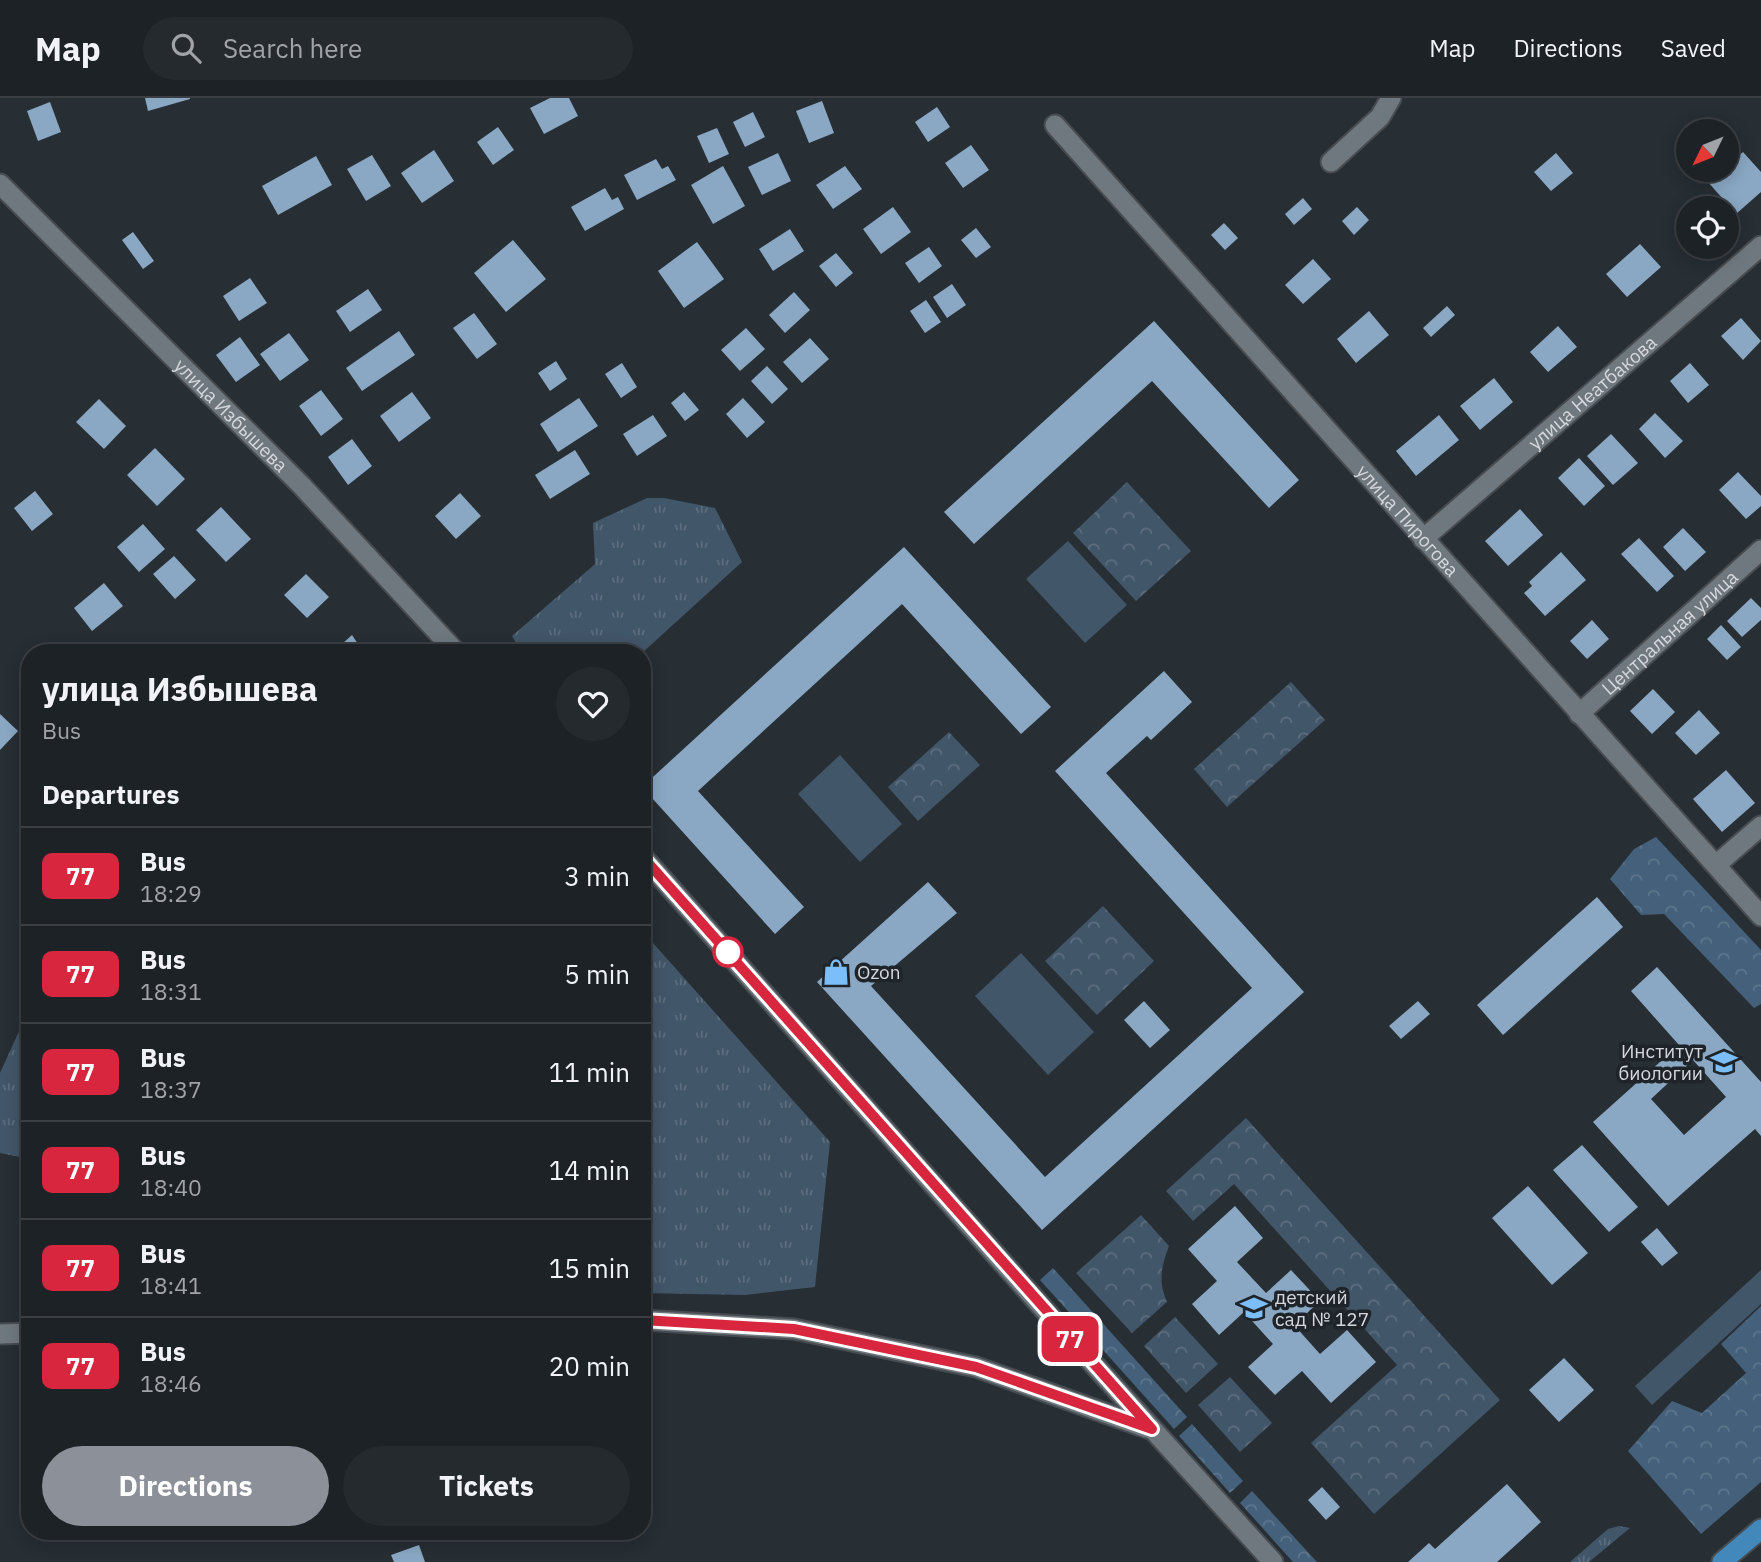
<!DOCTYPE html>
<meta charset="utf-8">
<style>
body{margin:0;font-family:"IBM Plex Sans",sans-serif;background:#252a2f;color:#f1f3f6;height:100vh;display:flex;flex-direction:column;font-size:26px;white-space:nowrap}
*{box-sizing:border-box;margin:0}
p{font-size:23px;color:#a0a4a7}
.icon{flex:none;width:38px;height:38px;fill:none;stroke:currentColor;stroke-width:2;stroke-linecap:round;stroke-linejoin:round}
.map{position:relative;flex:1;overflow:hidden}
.drawer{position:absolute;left:21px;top:546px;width:630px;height:896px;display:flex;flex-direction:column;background:#1d2227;border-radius:28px;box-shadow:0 4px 18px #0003,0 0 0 2px #3b3f44}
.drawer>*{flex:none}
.badge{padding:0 14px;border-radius:10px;font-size:24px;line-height:46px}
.needle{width:46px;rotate:227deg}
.tools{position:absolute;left:1676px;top:21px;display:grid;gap:14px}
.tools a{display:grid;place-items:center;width:63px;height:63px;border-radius:50%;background:#1d2227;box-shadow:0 4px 18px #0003,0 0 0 2px #3b3f44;font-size:35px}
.map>.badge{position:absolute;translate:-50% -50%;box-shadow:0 0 0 4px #fff}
h2{padding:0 21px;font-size:26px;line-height:63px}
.round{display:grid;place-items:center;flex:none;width:74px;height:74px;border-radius:37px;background:#252a2f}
.headline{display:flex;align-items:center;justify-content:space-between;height:119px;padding:0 21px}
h1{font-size:33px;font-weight:700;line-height:52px}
.primary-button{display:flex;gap:14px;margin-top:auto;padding:14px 21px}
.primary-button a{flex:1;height:80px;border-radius:42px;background:#8c9099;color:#fff;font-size:28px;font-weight:700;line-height:80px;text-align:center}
.primary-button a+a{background:#252a2f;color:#f1f3f6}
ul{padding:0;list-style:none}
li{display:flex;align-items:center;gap:21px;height:98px;padding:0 21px;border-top:2px solid #3b3f44}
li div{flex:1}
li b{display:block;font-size:26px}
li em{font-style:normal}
li .badge{min-width:77px;font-weight:700;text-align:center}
header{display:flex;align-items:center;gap:42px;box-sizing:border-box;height:98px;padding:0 35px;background:#1d2227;border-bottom:2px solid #3b3f44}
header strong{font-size:33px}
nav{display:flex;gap:38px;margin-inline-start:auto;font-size:24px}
.search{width:490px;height:63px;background:#252a2f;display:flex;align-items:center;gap:18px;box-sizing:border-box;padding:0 24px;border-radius:38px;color:#a0a4a7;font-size:26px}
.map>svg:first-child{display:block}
.grass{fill:url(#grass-tufts)}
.forest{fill:url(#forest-crowns)}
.park{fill:url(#park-crowns)}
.garden{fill:#425669}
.building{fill:#8aa8c4;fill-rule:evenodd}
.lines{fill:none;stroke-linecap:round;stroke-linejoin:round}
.minor-casing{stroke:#474c51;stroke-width:23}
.primary-casing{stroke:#474c51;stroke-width:23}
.minor{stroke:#70787f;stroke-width:19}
.primary{stroke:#4288bb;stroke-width:19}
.line-casing{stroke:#fff;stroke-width:16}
.line{stroke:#d7263d;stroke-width:10}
.stop-dot{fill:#fff;stroke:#d7263d;stroke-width:3.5}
.labels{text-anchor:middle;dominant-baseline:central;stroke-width:7;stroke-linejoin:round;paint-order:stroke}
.street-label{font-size:19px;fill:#d4d8dc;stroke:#1e242a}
.poi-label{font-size:19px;fill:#d4d8dc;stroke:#1e242a;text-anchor:start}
</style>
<header>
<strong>Map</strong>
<div class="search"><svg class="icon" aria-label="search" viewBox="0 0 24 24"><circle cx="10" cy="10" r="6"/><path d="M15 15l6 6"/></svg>Search here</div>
<nav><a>Map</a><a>Directions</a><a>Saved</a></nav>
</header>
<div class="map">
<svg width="1761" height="1464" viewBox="0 0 1761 1464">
<defs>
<pattern id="grass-tufts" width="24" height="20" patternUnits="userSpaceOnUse" patternTransform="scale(1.75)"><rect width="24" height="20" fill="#425669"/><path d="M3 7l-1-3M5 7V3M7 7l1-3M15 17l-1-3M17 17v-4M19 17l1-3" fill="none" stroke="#5c6e7e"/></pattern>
<pattern id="forest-crowns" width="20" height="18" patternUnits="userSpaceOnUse" patternTransform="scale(1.75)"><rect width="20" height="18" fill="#44607a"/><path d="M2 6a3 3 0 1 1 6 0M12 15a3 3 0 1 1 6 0" fill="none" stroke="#5e768c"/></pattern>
<pattern id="park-crowns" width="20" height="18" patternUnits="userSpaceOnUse" patternTransform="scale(1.75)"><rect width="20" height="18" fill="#425669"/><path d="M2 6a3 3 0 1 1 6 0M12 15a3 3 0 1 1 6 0" fill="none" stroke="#5c6e7e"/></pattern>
</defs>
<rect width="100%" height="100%" fill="#272e34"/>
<g class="grass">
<polygon points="647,400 664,400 715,410 742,464 642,555 522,555 512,538 595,466 593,425"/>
<polygon points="653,845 830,1044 815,1189 745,1197 642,1195 642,855"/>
<polygon points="30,909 30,1061 0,1055 0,975"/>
<polygon points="1619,1428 1630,1430 1589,1464 1570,1464 1608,1431"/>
</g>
<g class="forest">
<polygon points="1656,739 1761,852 1761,906 1754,910 1664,816 1641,817 1610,781 1634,751"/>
<polygon points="1053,1170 1187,1319 1174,1331 1040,1182"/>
<polygon points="1761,1208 1761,1384 1701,1436 1628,1353 1672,1303 1702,1315 1746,1275 1721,1246"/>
<polygon points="1192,1326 1243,1383 1230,1395 1179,1338"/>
<polygon points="1252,1393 1317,1464 1293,1464 1240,1405"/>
</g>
<g class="park">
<polygon points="1127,384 1191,453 1136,503 1073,435"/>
<polygon points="1291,584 1325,622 1227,709 1194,671"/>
<polygon points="949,634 980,667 918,723 888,689"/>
<polygon points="1103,808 1154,863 1097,917 1045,863"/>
<polygon points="1246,1020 1500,1302 1374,1416 1311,1345 1397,1267 1234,1086 1193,1123 1166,1093"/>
<path d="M1141 1117 1169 1148C1161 1170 1158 1182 1167 1204L1132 1235 1076 1175Z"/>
<polygon points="1175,1219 1218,1266 1186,1295 1144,1248"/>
<polygon points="1230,1279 1272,1325 1240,1354 1198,1307"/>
</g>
<g class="garden">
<polygon points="1068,443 1127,507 1085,545 1026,481"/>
<polygon points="840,657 902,726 860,764 798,696"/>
<polygon points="1021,855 1094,934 1048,977 975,898"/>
<polygon points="1761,1172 1761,1206 1652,1307 1635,1288"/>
</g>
<g class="building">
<polygon points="145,0 190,0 190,1 148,13"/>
<polygon points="550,0 569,0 578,18 544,36 530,10"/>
<polygon points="822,3 834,35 809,45 796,13"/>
<polygon points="50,4 61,34 38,43 27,13"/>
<polygon points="937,9 950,29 928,44 915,24"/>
<polygon points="753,14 765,39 745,49 733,24"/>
<polygon points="498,29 514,52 493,67 477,44"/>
<polygon points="717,30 729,56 709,65 697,38"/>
<polygon points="971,47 989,72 963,90 945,65"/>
<polygon points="434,52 454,83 422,105 401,75"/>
<polygon points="1743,54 1761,74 1761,94 1736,116 1708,84 1722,72 1727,72 1727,67"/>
<polygon points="778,55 791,83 762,97 748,69"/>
<polygon points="1556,55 1573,75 1551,93 1534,74"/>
<polygon points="372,57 391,88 366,103 347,71"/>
<polygon points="316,58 332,87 278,117 262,88"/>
<polygon points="656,61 662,71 668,68 676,82 637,102 624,77"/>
<polygon points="723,68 745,108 713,126 691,87"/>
<polygon points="845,68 862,91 833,111 816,87"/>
<polygon points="605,90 612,102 618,99 624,111 585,133 571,109"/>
<polygon points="1303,100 1312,111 1294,127 1285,116"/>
<polygon points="893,109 911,134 881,156 863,131"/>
<polygon points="1357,109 1369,122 1354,137 1342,123"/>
<polygon points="1224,125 1238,140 1225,152 1211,137"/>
<polygon points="976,130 991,149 976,160 961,142"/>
<polygon points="790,131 804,153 773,173 759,151"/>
<polygon points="133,134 154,163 143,171 122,142"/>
<polygon points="513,142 546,181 506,214 474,175"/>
<polygon points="697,144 724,181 684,210 658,173"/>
<polygon points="1640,146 1661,169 1627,199 1606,176"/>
<polygon points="929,149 942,168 919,185 905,165"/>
<polygon points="836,155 853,175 836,189 819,168"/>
<polygon points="1313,161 1331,181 1303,206 1285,187"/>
<polygon points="250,180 267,205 239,223 223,198"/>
<polygon points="952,186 966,207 947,220 933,199"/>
<polygon points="368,191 382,212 350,234 336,213"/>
<polygon points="794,194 810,212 785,235 769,217"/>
<polygon points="926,202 941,224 925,235 910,213"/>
<polygon points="1447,208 1455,217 1431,239 1423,230"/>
<polygon points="1369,213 1389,237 1356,265 1337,241"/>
<polygon points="474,215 497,246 477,261 453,230"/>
<polygon points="1741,220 1761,243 1743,262 1721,238"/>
<polygon points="1154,223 1299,382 1269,410 1152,283 974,446 944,414"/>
<polygon points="1558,228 1577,249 1548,274 1530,254"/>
<polygon points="746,230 765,251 740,273 721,252"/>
<polygon points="399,233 415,257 362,293 346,270"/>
<polygon points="289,235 309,262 280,283 260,256"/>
<polygon points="240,239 260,267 236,284 216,257"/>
<polygon points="810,240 829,261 802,285 783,264"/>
<polygon points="556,263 567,281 550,293 538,275"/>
<polygon points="622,265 637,289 621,300 605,276"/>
<polygon points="1690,265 1709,287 1688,305 1670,283"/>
<polygon points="767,268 788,291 772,306 751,283"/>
<polygon points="1494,280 1513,304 1480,332 1460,308"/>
<polygon points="321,292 343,321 321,338 299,308"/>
<polygon points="412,294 431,320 399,344 380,318"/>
<polygon points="684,294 699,312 685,323 671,305"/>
<polygon points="579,300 598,328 558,354 540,326"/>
<polygon points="743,300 765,324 747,340 726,316"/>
<polygon points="99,301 126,328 104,351 76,324"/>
<polygon points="1655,315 1683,343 1665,360 1639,331"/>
<polygon points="653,317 667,338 637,358 623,336"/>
<polygon points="1439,317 1459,342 1416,378 1396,353"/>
<polygon points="1611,336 1638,365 1613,387 1587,358"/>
<polygon points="352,341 372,368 348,387 328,359"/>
<polygon points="155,350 185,381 157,408 127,377"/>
<polygon points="575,352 590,376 550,401 535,377"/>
<polygon points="1579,360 1605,388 1584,408 1558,380"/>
<polygon points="1738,374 1761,398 1761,408 1746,421 1719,392"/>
<polygon points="35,393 53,416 32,433 14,410"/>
<polygon points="460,395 481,418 456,441 435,418"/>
<polygon points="221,409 251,441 226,464 196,432"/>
<polygon points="1520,411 1543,437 1508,468 1485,443"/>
<polygon points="143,426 165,451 139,474 117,449"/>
<polygon points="1683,430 1706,454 1685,473 1663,449"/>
<polygon points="1639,440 1674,478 1657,494 1621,456"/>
<polygon points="904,449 1051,609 1021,636 902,506 698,693 804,809 775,836 642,689"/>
<polygon points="1561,454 1586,482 1545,518 1524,495 1532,488 1529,484"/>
<polygon points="174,458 196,482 175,501 153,476"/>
<polygon points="306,476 329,499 307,520 284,497"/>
<polygon points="104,485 123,508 92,533 74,510"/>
<polygon points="1751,500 1761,510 1761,522 1742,539 1727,523"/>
<polygon points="1592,522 1609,541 1587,561 1570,543"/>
<polygon points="1721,527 1741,549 1727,562 1707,541"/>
<polygon points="352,537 364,555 332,555"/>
<polygon points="1164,573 1192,604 1151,642 1147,638 1106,675 1304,894 1042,1132 817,884 928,784 957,815 871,888 1045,1079 1252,890 1055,673"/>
<polygon points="1653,591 1675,614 1652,636 1630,613"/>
<polygon points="1699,612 1720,635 1696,657 1675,635"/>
<polygon points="0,616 18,633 0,652"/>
<polygon points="1726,672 1755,705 1722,734 1693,701"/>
<polygon points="1597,799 1623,829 1503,937 1477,907"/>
<path d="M1657 869 1761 984V1038L1755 1031 1668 1108 1593 1024 1679 947 1631 893ZM1693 962 1726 999 1684 1037 1651 1001Z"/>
<polygon points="1144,903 1170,932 1150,950 1124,922"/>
<polygon points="1418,903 1430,916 1401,941 1389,928"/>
<polygon points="1582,1047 1638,1109 1609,1134 1553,1072"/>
<polygon points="1528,1088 1588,1155 1552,1187 1492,1120"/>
<polygon points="1235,1108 1263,1140 1237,1164 1266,1195 1291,1172 1320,1203 1294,1227 1320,1256 1347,1232 1376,1264 1331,1305 1302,1273 1275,1297 1248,1269 1273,1246 1244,1214 1219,1237 1192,1206 1217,1183 1188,1151"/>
<polygon points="1657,1130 1678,1155 1662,1168 1641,1144"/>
<polygon points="1564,1260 1594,1292 1559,1324 1529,1292"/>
<polygon points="1507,1386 1541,1424 1497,1464 1408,1464 1429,1445 1435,1451"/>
<polygon points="1322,1389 1340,1409 1326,1422 1308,1402"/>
<polygon points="419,1447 425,1464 394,1464 391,1457"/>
</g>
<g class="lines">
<defs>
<g id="minor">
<path id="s1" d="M1055 27 1761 818"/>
<polyline points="1331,64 1380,19 1391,0"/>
<path id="s2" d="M0 86 301 387 457 555"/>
<path id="s3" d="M1423 441 1761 148"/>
<path id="s4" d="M1579 616 1761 452"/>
<polyline points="642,758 1058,1227 1273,1464"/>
<polyline points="1716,767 1761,728"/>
<polyline points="642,1222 794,1231 976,1269 1147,1330"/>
<polyline points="0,1236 30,1235"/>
</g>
<polyline id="primary" points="1722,1464 1761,1431"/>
</defs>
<use href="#minor" class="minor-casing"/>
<use href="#primary" class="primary-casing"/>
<use href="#minor" class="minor"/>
<use href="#primary" class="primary"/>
</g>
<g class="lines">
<defs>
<polyline id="line" points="642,758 1152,1331 976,1269 794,1231 642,1222"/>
</defs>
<use href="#line" class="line-casing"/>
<use href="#line" class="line"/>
</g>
<defs>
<symbol id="shop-bare" viewBox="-9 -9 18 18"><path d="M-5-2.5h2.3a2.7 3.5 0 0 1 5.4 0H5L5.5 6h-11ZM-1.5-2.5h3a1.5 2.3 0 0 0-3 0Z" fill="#7cbef9" stroke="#1e242a" stroke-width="2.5" paint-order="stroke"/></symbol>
<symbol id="university-bare" viewBox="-9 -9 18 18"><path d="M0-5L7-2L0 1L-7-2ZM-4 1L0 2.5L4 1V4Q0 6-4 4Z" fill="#7cbef9" stroke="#1e242a" stroke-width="2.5" paint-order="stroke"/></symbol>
<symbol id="school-bare" viewBox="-9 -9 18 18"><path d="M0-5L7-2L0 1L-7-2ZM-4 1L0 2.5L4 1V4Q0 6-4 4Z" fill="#7cbef9" stroke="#1e242a" stroke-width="2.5" paint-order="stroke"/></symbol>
</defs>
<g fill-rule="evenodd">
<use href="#shop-bare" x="817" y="855" width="38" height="38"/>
<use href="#university-bare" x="1705" y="945" width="38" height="38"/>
<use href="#school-bare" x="1235" y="1191" width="38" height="38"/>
</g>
<circle class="stop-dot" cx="728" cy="854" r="14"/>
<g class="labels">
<g class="street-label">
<text stroke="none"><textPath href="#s3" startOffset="224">улица Неатбакова</textPath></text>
<text stroke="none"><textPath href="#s2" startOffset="327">улица Избышева</textPath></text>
<text stroke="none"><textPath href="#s1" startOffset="530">улица Пирогова</textPath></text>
<text stroke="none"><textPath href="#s4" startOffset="122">Центральная улица</textPath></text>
</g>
<g class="poi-label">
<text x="857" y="874">Ozon</text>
<text x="1703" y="953" text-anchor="end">Институт<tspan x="1703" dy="22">биологии</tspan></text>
<text x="1275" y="1199">детский<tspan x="1275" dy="22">сад № 127</tspan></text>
</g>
</g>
</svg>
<div class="tools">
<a><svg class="needle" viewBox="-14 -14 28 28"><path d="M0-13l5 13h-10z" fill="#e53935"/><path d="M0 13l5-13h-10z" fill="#a0a4a7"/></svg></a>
<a><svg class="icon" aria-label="locate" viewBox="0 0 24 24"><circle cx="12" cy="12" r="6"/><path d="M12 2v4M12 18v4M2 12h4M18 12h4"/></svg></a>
</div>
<b class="badge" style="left:1070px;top:1241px;background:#d7263d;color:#fff">77</b>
<section class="drawer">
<div class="headline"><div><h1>улица Избышева</h1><p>Bus</p></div><a class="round"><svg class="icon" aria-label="heart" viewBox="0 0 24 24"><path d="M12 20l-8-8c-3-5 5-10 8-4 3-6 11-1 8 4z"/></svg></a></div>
<h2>Departures</h2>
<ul>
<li><span class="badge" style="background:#d7263d;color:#fff">77</span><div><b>Bus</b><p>18:29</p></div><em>3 min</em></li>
<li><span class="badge" style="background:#d7263d;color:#fff">77</span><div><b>Bus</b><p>18:31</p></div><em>5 min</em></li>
<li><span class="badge" style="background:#d7263d;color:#fff">77</span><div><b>Bus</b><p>18:37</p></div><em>11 min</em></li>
<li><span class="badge" style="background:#d7263d;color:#fff">77</span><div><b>Bus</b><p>18:40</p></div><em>14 min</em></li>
<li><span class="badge" style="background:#d7263d;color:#fff">77</span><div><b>Bus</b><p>18:41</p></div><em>15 min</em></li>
<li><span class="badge" style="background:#d7263d;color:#fff">77</span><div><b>Bus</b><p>18:46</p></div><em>20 min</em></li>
</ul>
<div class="primary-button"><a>Directions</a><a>Tickets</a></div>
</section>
</div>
